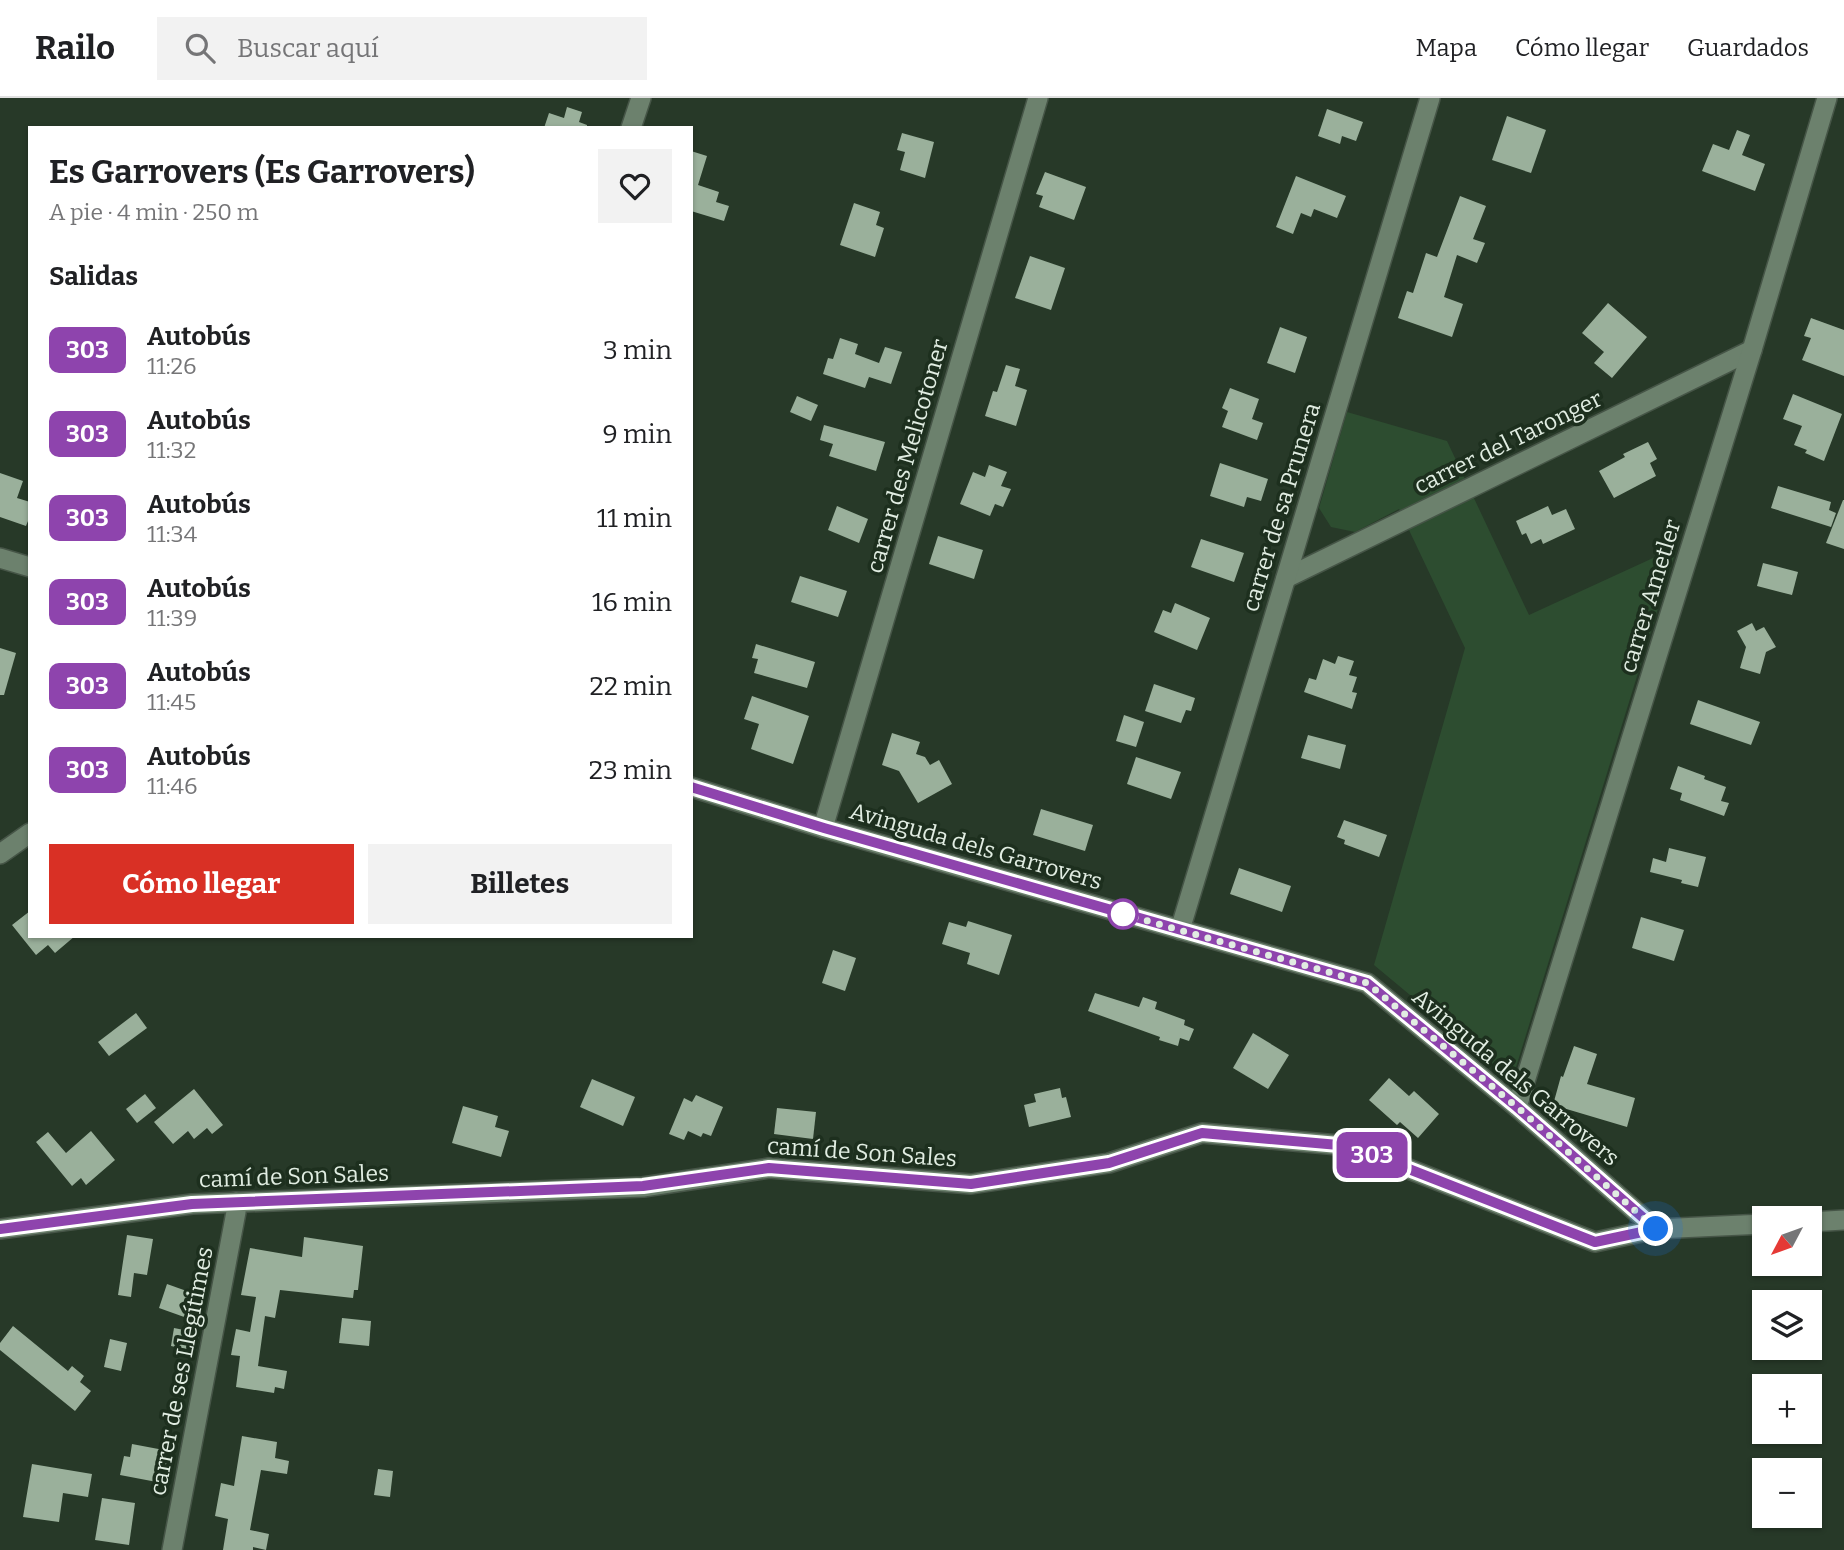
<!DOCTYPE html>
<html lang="es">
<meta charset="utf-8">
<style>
body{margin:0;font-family:Bitter,serif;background:#f2f2f2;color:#202124;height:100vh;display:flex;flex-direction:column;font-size:26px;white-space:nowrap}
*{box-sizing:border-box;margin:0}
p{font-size:23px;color:#757577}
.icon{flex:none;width:38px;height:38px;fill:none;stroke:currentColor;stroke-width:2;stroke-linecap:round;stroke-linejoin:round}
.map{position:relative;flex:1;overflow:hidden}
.panel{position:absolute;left:28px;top:28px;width:665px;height:812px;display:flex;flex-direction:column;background:#fff;border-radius:0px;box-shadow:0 2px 5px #0004}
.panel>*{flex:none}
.badge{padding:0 14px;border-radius:10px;font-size:24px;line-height:46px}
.needle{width:46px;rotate:229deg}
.tools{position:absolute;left:1752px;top:1108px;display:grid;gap:14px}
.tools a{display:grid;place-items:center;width:70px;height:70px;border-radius:0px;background:#fff;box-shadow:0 2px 5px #0004;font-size:35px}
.you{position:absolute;width:35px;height:35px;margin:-18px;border:5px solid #fff;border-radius:50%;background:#1a73e8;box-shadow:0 0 0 10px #1a73e833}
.map>.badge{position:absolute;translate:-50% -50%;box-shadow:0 0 0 4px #fff}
h2{padding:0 21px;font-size:26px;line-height:63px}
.round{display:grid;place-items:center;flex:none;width:74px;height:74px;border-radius:0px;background:#f2f2f2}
.head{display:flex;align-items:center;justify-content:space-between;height:119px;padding:0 21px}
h1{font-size:33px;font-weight:700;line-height:52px}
.cta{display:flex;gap:14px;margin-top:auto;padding:14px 21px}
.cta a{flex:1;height:80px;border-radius:0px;background:#d93025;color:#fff;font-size:28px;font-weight:700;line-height:80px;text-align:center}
.cta a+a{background:#f2f2f2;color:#202124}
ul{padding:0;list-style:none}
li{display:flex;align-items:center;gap:21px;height:84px;padding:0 21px}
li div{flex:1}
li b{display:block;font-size:26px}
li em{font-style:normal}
li .badge{min-width:77px;font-weight:700;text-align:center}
header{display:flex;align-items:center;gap:42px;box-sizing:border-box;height:98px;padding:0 35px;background:#fff;border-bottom:2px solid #e0e0e0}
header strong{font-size:33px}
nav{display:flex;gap:38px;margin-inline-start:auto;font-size:24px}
.search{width:490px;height:63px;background:#f2f2f2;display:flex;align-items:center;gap:18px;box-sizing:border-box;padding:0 24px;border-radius:0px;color:#757577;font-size:26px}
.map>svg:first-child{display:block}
.green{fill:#2d4d30}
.building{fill:#9ab09b}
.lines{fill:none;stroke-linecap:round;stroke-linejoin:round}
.street-casing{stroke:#465547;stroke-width:22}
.street{stroke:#6c816d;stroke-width:19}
.line-casing{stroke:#fff;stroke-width:16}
.line{stroke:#8e44ad;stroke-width:10}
.walk{stroke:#e1ede2;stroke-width:7;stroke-dasharray:0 12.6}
.stop-dot{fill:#fff;stroke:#8e44ad;stroke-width:3.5}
.labels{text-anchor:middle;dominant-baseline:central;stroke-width:7;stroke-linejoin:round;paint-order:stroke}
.street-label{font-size:23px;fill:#e1ede2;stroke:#1d2f1e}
</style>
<header>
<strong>Railo</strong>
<div class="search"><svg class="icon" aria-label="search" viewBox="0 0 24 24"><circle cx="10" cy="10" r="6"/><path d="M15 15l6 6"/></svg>Buscar aquí</div>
<nav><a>Mapa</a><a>Cómo llegar</a><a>Guardados</a></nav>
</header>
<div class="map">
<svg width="1844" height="1452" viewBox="0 0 1844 1452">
<rect width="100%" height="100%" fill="#273928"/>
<polygon class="green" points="1347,314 1447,343 1529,517 1677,449 1512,982 1374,867 1465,550 1399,411 1355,434 1331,429 1319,410"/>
<g class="building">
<polygon points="567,9 582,14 579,24 587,27 587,30 544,30 549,15 564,20"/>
<polygon points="1327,11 1363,24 1356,43 1342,38 1340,46 1318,38"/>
<polygon points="1507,18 1546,32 1531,75 1492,62"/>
<polygon points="1737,32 1750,37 1742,57 1765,66 1755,93 1702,73 1713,46 1729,52"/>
<polygon points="902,35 934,44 925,80 900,72 905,54 897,52"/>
<polygon points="691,53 707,58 698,87 719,94 716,104 729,108 724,123 691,113"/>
<polygon points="1045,74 1086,89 1074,122 1039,109 1043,98 1036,96"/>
<polygon points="1296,78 1346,98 1337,120 1314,111 1311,119 1301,115 1293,136 1276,129"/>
<polygon points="1460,98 1486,108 1473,141 1485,145 1477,165 1457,157 1444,199 1463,206 1452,239 1398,220 1407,193 1413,195 1426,155 1437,159"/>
<polygon points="854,105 880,114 876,127 884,130 875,159 840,147"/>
<polygon points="1030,158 1065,170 1051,212 1015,200"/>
<polygon points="1608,205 1647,239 1612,280 1594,265 1604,254 1582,235"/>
<polygon points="1811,220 1844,232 1844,278 1802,262 1811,240 1804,238"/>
<polygon points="1280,229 1307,239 1295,275 1267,265"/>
<polygon points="840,240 858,246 855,256 879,265 885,249 902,254 891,286 869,279 865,290 823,276 828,260 833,261"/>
<polygon points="1006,267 1020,271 1015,288 1027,292 1016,328 985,318 993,293 997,294"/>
<polygon points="1230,290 1259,301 1252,321 1263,325 1257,342 1222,329 1228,313 1222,310"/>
<polygon points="1793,296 1842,316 1824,363 1805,355 1807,352 1794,347 1802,328 1783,321"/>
<polygon points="797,298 818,307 811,323 790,314"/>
<polygon points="824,327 885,344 876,373 829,358 833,346 820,342"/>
<polygon points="1648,344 1657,361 1650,365 1656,378 1614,400 1599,373 1625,359 1623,356"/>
<polygon points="1220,365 1268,381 1261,403 1247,399 1244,409 1210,398"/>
<polygon points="989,367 1007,374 1001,388 1011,391 1003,409 995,406 990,418 960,406 973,374 985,379"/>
<polygon points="0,375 23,383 17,400 30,404 30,418 26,428 0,419"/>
<polygon points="1778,388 1831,404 1829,412 1836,415 1831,429 1771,410"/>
<polygon points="1843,402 1844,402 1844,451 1826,445"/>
<polygon points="837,408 868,421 859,445 828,432"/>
<polygon points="1548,408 1552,417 1566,411 1575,431 1543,446 1541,441 1531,446 1526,435 1522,437 1516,423"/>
<polygon points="938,438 983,452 974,481 929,466"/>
<polygon points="1201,441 1244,455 1234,484 1191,469"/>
<polygon points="1763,465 1798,474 1792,497 1757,488"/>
<polygon points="800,478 847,493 838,519 791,504"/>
<polygon points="1175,505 1210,520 1197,552 1154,534 1163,512 1171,515"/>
<polygon points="1752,525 1756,533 1764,529 1776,549 1766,554 1760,576 1740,570 1746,549 1737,533"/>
<polygon points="756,546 815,564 807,590 754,575 758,561 752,560"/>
<polygon points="0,550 16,555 4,597 0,597"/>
<polygon points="1338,558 1354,563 1349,577 1357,579 1352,594 1357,595 1352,611 1304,594 1309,580 1316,582 1323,561 1335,566"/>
<polygon points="1154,586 1195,600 1191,613 1186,612 1181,625 1145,613"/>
<polygon points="752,598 809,618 793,666 751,651 759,626 744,621"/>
<polygon points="1698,602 1760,624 1751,647 1690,626"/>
<polygon points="1124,617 1144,624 1136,649 1116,643"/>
<polygon points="892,635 920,644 916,656 925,659 930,667 939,662 952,686 918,705 899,673 882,667"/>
<polygon points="1308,637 1346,647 1340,671 1301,660"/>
<polygon points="1136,659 1181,674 1171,701 1127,686"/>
<polygon points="1678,668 1705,678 1704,681 1726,689 1721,703 1729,705 1724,718 1680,702 1682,695 1670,691"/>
<polygon points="1041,711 1093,727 1085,753 1033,737"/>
<polygon points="1344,722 1387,737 1379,759 1344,746 1345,742 1337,739"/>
<polygon points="1669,750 1706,759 1698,789 1681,785 1682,782 1650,774 1653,760 1666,764"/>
<polygon points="1239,770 1291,788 1282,814 1230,796"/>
<polygon points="30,813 30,838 75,838 55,855 48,847 36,857 12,827"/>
<polygon points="1641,819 1684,832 1674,863 1632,850"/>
<polygon points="968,823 1012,837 999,877 967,866 970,855 942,846 949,824 966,829"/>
<polygon points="833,852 856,860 845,893 822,885"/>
<polygon points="1095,895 1139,909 1143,899 1157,904 1155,911 1185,922 1184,927 1194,931 1189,943 1180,940 1178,948 1159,942 1160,939 1088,913"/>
<polygon points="136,915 147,930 109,958 98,944"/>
<polygon points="1253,935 1289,957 1268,991 1233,970"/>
<polygon points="1574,948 1597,956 1587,986 1635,1000 1627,1029 1553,1007 1561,978 1563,979"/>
<polygon points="1389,980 1409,998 1414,993 1439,1016 1418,1040 1400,1024 1397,1027 1369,1002"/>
<polygon points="592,981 635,999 623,1028 580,1009"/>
<polygon points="1060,990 1062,1000 1066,999 1071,1019 1029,1029 1024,1007 1036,1004 1034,996"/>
<polygon points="194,991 223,1027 212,1036 207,1030 194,1041 188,1033 173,1046 154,1024"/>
<polygon points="145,996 156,1010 137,1025 126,1011"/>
<polygon points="696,997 723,1009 711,1038 703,1035 701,1039 688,1033 684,1042 669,1036 684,1000 692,1004"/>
<polygon points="463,1008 498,1018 495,1029 509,1033 501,1059 452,1045"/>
<polygon points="777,1010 816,1014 813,1041 774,1036"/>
<polygon points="91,1033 115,1062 86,1087 81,1080 72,1088 36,1044 48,1034 66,1055"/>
<polygon points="127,1137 153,1141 147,1177 134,1175 131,1199 118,1197"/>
<polygon points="304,1139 363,1148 358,1192 354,1192 353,1200 280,1192 275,1220 265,1218 258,1268 287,1273 284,1291 275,1289 274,1295 236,1289 240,1258 231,1257 236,1231 250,1234 256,1199 241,1197 250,1150 302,1159"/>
<polygon points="167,1186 195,1196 187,1220 159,1210"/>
<polygon points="342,1220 371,1223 369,1248 339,1245"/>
<polygon points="13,1228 68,1273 72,1268 84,1278 80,1284 91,1293 75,1313 0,1252 0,1245"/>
<polygon points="174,1230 199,1235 196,1253 171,1248"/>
<polygon points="110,1241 127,1245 121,1273 104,1269"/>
<polygon points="242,1338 277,1344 275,1360 289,1363 287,1376 261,1372 250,1432 269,1436 266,1452 253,1449 253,1452 223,1452 228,1421 215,1418 221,1385 234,1388"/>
<polygon points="132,1346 169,1353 162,1385 120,1377 124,1358 130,1359"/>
<polygon points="32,1366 92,1376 88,1399 63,1395 59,1424 23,1419"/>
<polygon points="378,1371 393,1373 390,1399 374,1397"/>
<polygon points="102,1400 135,1405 129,1447 95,1442"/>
</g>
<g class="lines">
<defs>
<g id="street">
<polyline points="631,30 641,0"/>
<polyline points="0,460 30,469"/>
<polyline points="1286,480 1752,252"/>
<polyline points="691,689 823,730 1367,885 1517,1009 1656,1131"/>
<polyline points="823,730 1038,0"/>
<polyline points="0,756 30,735"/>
<polyline points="1180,832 1430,0"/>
<polyline points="1517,1009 1752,252 1827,0"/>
<polyline points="1810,1124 1844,1122"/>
<polyline points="0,1131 192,1106 643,1089 769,1070 971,1086 1109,1065 1202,1035 1350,1048 1595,1144 1656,1131 1764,1126"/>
<polyline points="172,1452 236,1114 236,1104"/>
</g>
</defs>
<use href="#street" class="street-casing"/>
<use href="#street" class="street"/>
</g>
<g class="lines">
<defs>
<polyline id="line" points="0,1131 192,1106 643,1088 769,1070 971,1086 1109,1065 1202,1035 1350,1048 1595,1144 1656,1131 1517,1009 1367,885 824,730 691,689"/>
</defs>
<use href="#line" class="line-casing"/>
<use href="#line" class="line"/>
<polyline class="walk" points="1123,816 1367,885 1517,1009 1656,1131"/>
</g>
<circle class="stop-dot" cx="1123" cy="816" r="14"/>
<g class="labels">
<g class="street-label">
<text transform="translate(1508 344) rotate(-26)">carrer del Taronger</text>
<text transform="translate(907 358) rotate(-74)">carrer des Melicotoner</text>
<text transform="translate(1281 409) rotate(-73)">carrer de sa Prunera</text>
<text transform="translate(1650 498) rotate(-73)">carrer Ametler</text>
<text transform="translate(976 748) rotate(16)">Avinguda dels Garrovers</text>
<text transform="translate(1516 979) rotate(40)">Avinguda dels Garrovers</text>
<text transform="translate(862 1054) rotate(4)">camí de Son Sales</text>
<text transform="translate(294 1078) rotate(-2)">camí de Son Sales</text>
<text transform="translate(181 1273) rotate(-79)">carrer de ses Llegítimes</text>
</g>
</g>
</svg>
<div class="tools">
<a><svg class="needle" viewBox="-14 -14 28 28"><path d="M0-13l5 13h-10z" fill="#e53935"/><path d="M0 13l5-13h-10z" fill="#757577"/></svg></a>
<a><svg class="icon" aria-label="layers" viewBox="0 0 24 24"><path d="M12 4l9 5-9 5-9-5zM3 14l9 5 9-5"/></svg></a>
<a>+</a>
<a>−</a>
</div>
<div class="you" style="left:1656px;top:1131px"></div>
<b class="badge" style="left:1372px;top:1057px;background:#8e44ad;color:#fff">303</b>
<section class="panel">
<div class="head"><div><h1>Es Garrovers (Es Garrovers)</h1><p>A pie · 4 min · 250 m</p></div><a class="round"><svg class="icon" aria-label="heart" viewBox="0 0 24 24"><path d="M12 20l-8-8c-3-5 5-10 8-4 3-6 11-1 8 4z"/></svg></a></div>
<h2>Salidas</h2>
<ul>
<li><span class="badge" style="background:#8e44ad;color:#fff">303</span><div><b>Autobús</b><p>11:26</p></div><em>3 min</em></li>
<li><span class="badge" style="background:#8e44ad;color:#fff">303</span><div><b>Autobús</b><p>11:32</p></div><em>9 min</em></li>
<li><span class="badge" style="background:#8e44ad;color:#fff">303</span><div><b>Autobús</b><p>11:34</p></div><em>11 min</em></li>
<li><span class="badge" style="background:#8e44ad;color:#fff">303</span><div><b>Autobús</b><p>11:39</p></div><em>16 min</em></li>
<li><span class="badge" style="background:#8e44ad;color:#fff">303</span><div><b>Autobús</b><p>11:45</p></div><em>22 min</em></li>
<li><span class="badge" style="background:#8e44ad;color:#fff">303</span><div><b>Autobús</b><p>11:46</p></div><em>23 min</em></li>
</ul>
<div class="cta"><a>Cómo llegar</a><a>Billetes</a></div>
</section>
</div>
